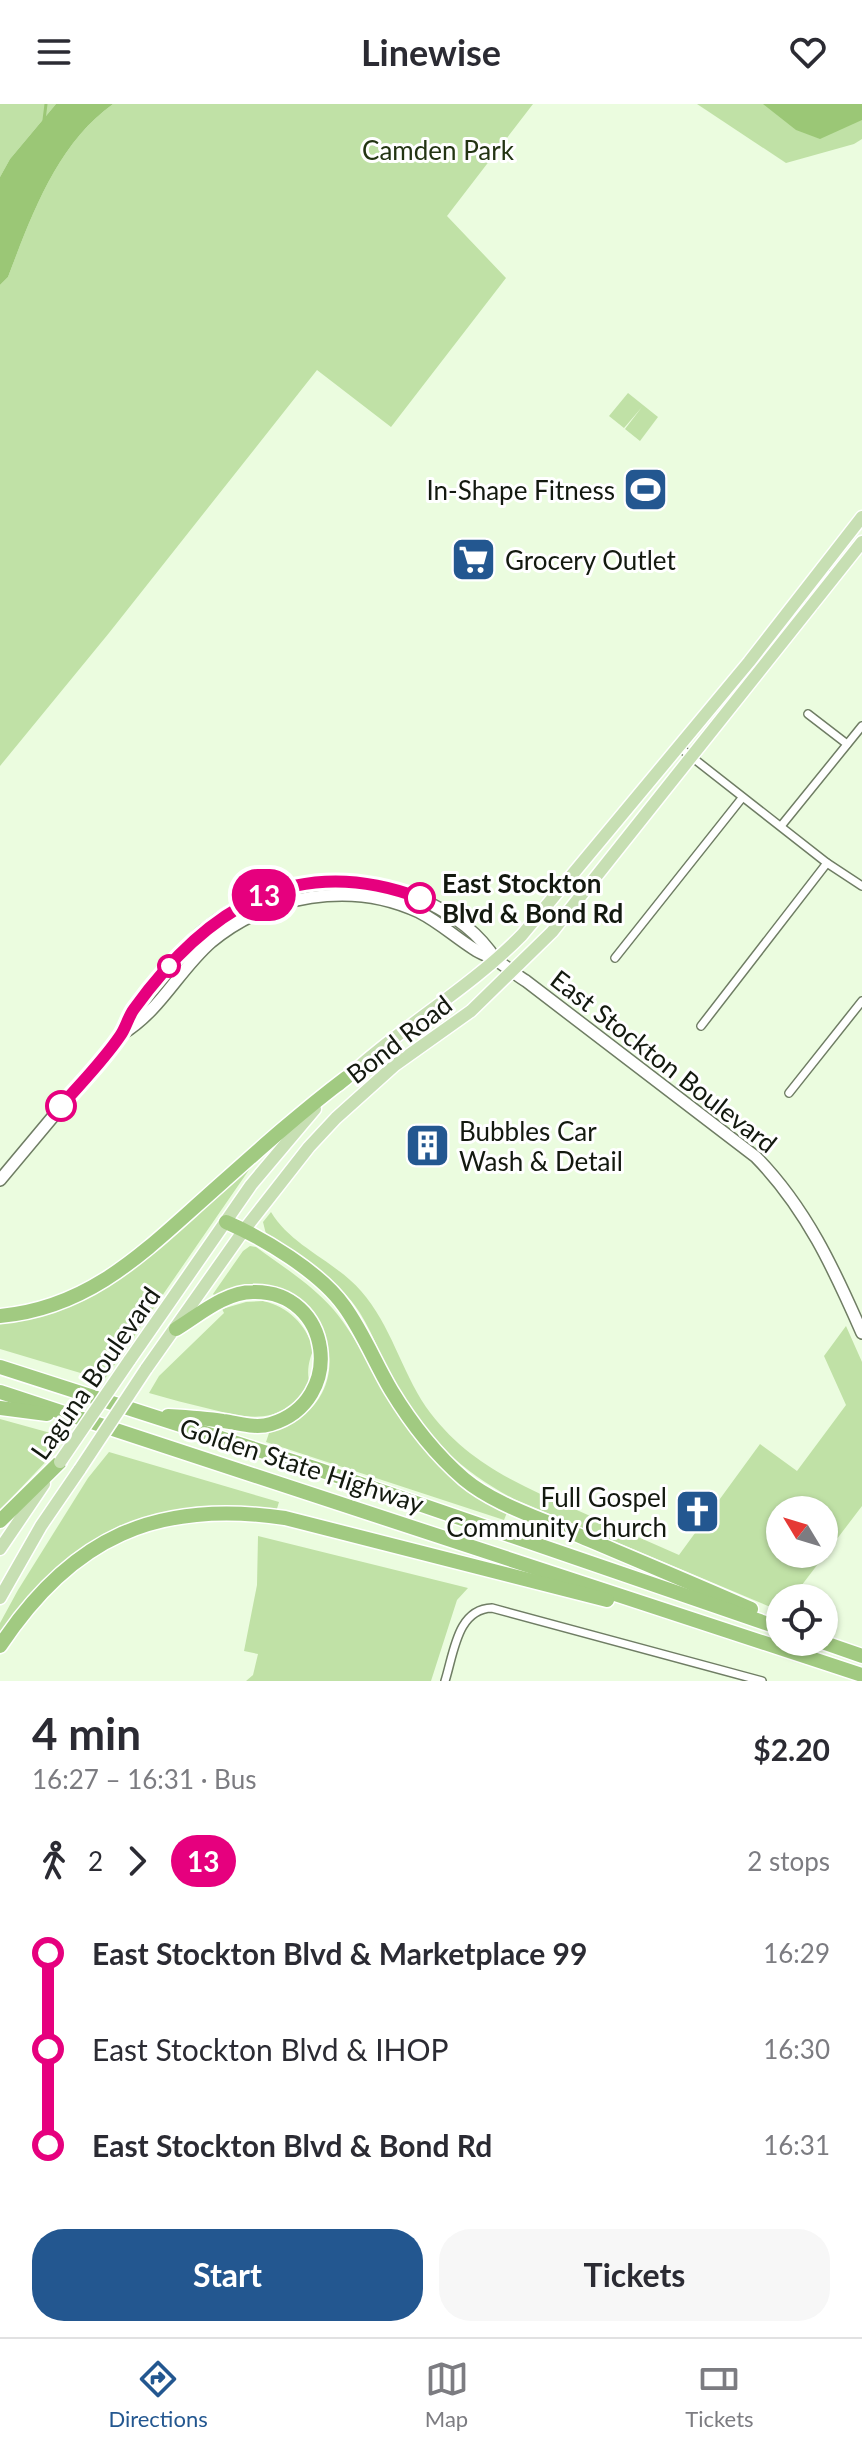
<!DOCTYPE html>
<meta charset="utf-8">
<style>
body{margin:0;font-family:Lato,sans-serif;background:#f7f7f7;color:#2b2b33;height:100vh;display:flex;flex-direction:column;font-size:30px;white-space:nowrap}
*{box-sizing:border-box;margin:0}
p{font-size:26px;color:#7c7c81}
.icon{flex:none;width:44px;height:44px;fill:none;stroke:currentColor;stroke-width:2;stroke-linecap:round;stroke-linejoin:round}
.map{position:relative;height:1577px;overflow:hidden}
.drawer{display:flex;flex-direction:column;background:#fff;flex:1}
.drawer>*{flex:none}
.badge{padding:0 16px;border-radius:26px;font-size:28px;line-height:52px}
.needle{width:52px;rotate:308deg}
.buttons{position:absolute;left:766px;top:1392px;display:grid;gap:16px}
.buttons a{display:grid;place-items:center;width:72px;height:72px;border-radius:50%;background:#fff;box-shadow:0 2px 6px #0004;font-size:40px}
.map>.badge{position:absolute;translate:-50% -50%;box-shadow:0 0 0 4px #fff}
.legs{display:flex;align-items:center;gap:12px;height:88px;padding:0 32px;font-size:26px}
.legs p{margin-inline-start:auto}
.head{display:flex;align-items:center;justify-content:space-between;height:136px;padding:0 32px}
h1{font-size:44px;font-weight:700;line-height:60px}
.action{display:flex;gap:16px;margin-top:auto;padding:16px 32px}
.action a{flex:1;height:92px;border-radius:32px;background:#235790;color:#fff;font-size:32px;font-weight:700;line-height:92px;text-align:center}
.action a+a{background:#f7f7f7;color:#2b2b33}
ul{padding:0 32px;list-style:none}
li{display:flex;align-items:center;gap:28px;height:96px;font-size:30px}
li i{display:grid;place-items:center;width:12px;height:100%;margin:0 10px;background:currentColor}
li i::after{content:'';width:20px;height:20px;margin:-10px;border:6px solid;border-radius:50%;background:#fff}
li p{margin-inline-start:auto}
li:first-child i{background:linear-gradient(#0000 50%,currentColor 0)}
li:last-child i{background:linear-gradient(currentColor 50%,#0000 0)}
header{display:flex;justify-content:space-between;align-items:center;height:104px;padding:0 32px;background:#fff;font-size:36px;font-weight:700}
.dock{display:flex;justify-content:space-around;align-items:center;height:112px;border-top:2px solid #e1e1e2;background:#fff;font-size:22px;color:#7c7c81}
.dock a{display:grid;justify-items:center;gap:4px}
.dock .selected{color:#235790}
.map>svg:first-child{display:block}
.green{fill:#c0e1a6;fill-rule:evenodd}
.water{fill:#9bc776}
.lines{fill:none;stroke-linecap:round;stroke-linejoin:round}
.stream{stroke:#9bc776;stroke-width:3}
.street-casing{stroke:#6f7d64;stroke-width:10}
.secondary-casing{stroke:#6f7d64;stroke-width:14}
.primary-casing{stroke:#fff;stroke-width:15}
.highway-casing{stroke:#fff;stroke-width:17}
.street{stroke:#fff;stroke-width:7}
.secondary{stroke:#fff;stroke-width:11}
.primary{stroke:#c7dfb3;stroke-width:12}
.highway{stroke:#a1ca81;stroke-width:14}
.primary-bridge-casing{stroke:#fff;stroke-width:15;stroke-linecap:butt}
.primary-bridge{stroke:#c7dfb3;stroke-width:12}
.line-1-casing{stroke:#fff;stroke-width:18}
.line-1{stroke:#e6007e;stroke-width:12}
.stop-1-dot{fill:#fff;stroke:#e6007e;stroke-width:4}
.labels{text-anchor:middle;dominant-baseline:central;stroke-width:6;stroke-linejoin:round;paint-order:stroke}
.park-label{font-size:26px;fill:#233413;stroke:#fff}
.poi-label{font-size:26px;fill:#13190f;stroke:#fff;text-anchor:end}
.stop-label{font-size:26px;font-weight:bold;fill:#13190f;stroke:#fff;text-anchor:start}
.street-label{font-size:26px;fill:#13190f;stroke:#fff}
</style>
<header><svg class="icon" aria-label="menu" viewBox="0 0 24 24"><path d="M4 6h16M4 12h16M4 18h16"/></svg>Linewise<svg class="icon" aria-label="heart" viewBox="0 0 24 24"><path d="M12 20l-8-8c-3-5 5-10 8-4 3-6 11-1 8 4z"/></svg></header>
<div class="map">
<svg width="862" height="1577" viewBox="0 0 862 1577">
<rect width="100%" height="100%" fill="#ebfcdf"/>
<g class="green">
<polygon points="0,0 56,0 10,55 0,73"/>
<path d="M113 0H533L447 112 506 174 391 323 317 266 109 529 0 662V181L8 173C32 110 57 40 113 0Z"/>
<polygon points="697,0 862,0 862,35 854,40 786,59"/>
<polygon points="628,289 658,313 640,337 625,325 642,303 624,324 609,312"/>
<path d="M249 1061 251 1063 104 1276 0 1245V1216C27 1209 57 1205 83 1195 135 1176 206 1099 249 1061Z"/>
<path d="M271 1108C291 1142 335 1157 361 1187 391 1221 401 1266 426 1303 465 1358 519 1381 579 1407 612 1422 646 1436 679 1451L760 1340 797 1367 846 1301 824 1252 846 1222 862 1258V1402L792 1494H780V1507L514 1395C464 1369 427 1335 399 1286 384 1262 375 1233 360 1209 338 1174 299 1153 266 1130L263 1118ZM780 1406H824V1450H780Z"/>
<path d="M250 1142 256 1143C282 1162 311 1180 333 1205 362 1239 378 1284 404 1320 432 1360 467 1382 508 1406L504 1416 266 1338 269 1329C290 1322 311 1310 322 1289 347 1241 306 1178 252 1182 240 1183 228 1190 217 1194L213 1190 243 1147Z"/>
<path d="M263 1197C289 1203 305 1220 314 1245 309 1254 306 1270 310 1279 283 1321 253 1316 210 1305 190 1300 169 1295 149 1289L159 1272 224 1209 222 1205 246 1198Z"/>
<polygon points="0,1315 65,1333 54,1349 0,1406"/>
<polygon points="109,1348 279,1398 276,1408 239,1403 86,1442 55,1465 26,1495 0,1531 0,1519 18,1486 88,1374"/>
<polygon points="258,1432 468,1484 457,1496 431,1577 246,1577 253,1571 258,1550 244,1547 257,1481"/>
</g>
<g class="water">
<path d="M56 0H113C57 40 32 110 8 173L0 181V73L10 55Z"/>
<polygon points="763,0 862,0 862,16 820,35 796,26"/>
</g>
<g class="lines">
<polyline class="stream" points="44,16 46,0"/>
<defs>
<g id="street">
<polyline points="808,610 847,640"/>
<polyline points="679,643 827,759 862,782"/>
<polyline points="781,722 862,622"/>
<polyline points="615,854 742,694"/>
<polyline points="701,922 827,759"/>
<polyline points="789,989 862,897"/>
<path d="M445 1577C454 1549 457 1505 492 1504L762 1577"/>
</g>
<g id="secondary">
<polyline points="812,501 811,491 825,470"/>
<path d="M122 930C161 906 178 867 211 838 268 791 351 776 419 808 439 818 455 833 474 845 481 850 489 852 496 856 507 863 516 871 526 877L756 1053C806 1104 834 1165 862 1229"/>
<path d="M0 1076 122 930C132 906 147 889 163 870 176 855 189 838 204 826 265 775 356 761 427 798 455 812 479 829 496 856"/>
</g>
<g id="primary">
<path d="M339 981C395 926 466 888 522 831L749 558 862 413"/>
<polyline points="129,1257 251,1081 315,1005"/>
<polyline points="146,1265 244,1126 309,1043 336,1014 395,961 471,907 552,828 862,438"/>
<polyline points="0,1445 44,1380"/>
<polyline points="0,1494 41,1422 80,1365"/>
</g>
<g id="highway">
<path d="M226 1118C263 1134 320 1168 344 1202 363 1228 375 1259 391 1286 411 1319 435 1350 464 1375 494 1400 537 1413 573 1429 632 1454 692 1479 751 1505"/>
<path d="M0 1212C89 1204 143 1149 206 1093 252 1052 297 1011 346 974"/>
<polyline points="0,1263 317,1365 780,1524"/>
<polyline points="0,1288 862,1571"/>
<polyline points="0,1304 47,1310"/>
<path d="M168 1312C186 1313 204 1314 223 1317 239 1319 255 1325 271 1320 347 1297 332 1186 253 1188 225 1188 199 1211 176 1225"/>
<polyline points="0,1417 60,1358"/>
<polyline points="822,1538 862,1552"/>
<path d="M0 1542C72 1433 157 1395 285 1414L607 1496"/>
</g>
</defs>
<use href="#street" class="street-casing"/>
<use href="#secondary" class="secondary-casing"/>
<use href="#primary" class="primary-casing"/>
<use href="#highway" class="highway-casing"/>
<use href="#street" class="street"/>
<use href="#secondary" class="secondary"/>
<use href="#primary" class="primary"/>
<use href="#highway" class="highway"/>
<defs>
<g id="primary-bridge">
<polyline points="60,1358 129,1257"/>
<polyline points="80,1365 146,1265"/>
</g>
</defs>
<use href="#primary-bridge" class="primary-bridge-casing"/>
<use href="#primary-bridge" class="primary-bridge"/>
</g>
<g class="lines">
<defs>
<path id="line-1" d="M61 1002C81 979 103 957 120 932 126 924 128 913 134 905 206 805 295 747 420 794"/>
</defs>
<use href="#line-1" class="line-1-casing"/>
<use href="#line-1" class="line-1"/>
</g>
<defs>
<symbol id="stadium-square" viewBox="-11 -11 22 22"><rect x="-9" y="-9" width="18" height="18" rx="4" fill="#235790" stroke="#fff"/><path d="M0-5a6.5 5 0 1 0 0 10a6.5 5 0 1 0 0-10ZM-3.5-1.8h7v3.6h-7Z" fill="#fff"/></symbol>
<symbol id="supermarket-square" viewBox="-11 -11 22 22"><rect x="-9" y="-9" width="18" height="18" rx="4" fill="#235790" stroke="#fff"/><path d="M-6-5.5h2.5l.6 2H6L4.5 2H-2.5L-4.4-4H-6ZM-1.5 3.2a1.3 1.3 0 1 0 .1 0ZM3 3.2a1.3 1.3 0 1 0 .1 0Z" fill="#fff"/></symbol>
<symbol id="building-square" viewBox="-11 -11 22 22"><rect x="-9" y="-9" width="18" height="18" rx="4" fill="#235790" stroke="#fff"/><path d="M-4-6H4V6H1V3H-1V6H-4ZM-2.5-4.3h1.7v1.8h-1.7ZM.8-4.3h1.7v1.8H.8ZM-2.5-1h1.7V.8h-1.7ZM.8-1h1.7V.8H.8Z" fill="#fff"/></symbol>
<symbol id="church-square" viewBox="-11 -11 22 22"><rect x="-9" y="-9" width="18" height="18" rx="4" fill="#235790" stroke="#fff"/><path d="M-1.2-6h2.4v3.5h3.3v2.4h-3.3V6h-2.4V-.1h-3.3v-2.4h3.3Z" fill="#fff"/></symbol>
</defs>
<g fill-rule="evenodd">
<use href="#stadium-square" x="620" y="360" width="51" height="51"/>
<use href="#supermarket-square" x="448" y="430" width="51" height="51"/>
<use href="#building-square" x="402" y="1016" width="51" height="51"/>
<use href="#church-square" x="672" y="1382" width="51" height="51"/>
</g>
<g class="stop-1-dot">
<circle cx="420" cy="794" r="14"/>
<circle cx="169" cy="862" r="10"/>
<circle cx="61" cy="1002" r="14"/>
</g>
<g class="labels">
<g class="park-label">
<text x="438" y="46">Camden Park</text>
</g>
<g class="poi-label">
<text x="615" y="386">In-Shape Fitness</text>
<text x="505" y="456" text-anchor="start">Grocery Outlet</text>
<text x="459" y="1027" text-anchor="start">Bubbles Car<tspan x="459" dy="30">Wash &amp; Detail</tspan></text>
<text x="667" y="1393">Full Gospel<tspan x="667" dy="30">Community Church</tspan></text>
</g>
<g class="stop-label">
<text x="442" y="779">East Stockton<tspan x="442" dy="30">Blvd &amp; Bond Rd</tspan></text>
</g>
<g class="street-label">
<text transform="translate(399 935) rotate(-38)">Bond Road</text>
<text transform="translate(664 957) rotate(38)">East Stockton Boulevard</text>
<text transform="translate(95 1269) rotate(-55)">Laguna Boulevard</text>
<text transform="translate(302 1361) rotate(18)">Golden State Highway</text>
</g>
</g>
</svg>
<div class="buttons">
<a><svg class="needle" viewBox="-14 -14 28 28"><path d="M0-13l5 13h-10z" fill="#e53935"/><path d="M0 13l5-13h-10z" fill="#7c7c81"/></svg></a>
<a><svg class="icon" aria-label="locate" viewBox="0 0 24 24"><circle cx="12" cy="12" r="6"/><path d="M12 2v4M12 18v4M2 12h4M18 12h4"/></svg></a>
</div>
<b class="badge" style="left:264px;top:791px;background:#e6007e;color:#fff">13</b>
</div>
<section class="drawer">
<div class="head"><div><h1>4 min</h1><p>16:27 – 16:31 · Bus</p></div><b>$2.20</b></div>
<div class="legs"><svg class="icon" aria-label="walk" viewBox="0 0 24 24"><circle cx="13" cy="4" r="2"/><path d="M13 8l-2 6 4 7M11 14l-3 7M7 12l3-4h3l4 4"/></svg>2<svg class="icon" aria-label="forward" viewBox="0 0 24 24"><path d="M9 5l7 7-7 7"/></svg><b class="badge" style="background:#e6007e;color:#fff">13</b><p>2 stops</p></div>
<ul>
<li><i style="color:#e6007e"></i><b>East Stockton Blvd &amp; Marketplace 99</b><p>16:29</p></li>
<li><i style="color:#e6007e"></i><span>East Stockton Blvd &amp; IHOP</span><p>16:30</p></li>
<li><i style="color:#e6007e"></i><b>East Stockton Blvd &amp; Bond Rd</b><p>16:31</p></li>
</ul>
<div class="action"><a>Start</a><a>Tickets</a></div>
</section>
<nav class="dock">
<a class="selected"><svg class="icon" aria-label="directions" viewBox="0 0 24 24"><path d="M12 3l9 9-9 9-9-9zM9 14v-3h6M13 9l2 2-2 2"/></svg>Directions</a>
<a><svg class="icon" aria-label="map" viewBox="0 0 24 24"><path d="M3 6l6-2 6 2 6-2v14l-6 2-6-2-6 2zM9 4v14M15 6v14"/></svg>Map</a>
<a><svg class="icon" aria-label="tickets" viewBox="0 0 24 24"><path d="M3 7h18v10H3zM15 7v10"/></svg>Tickets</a>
</nav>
